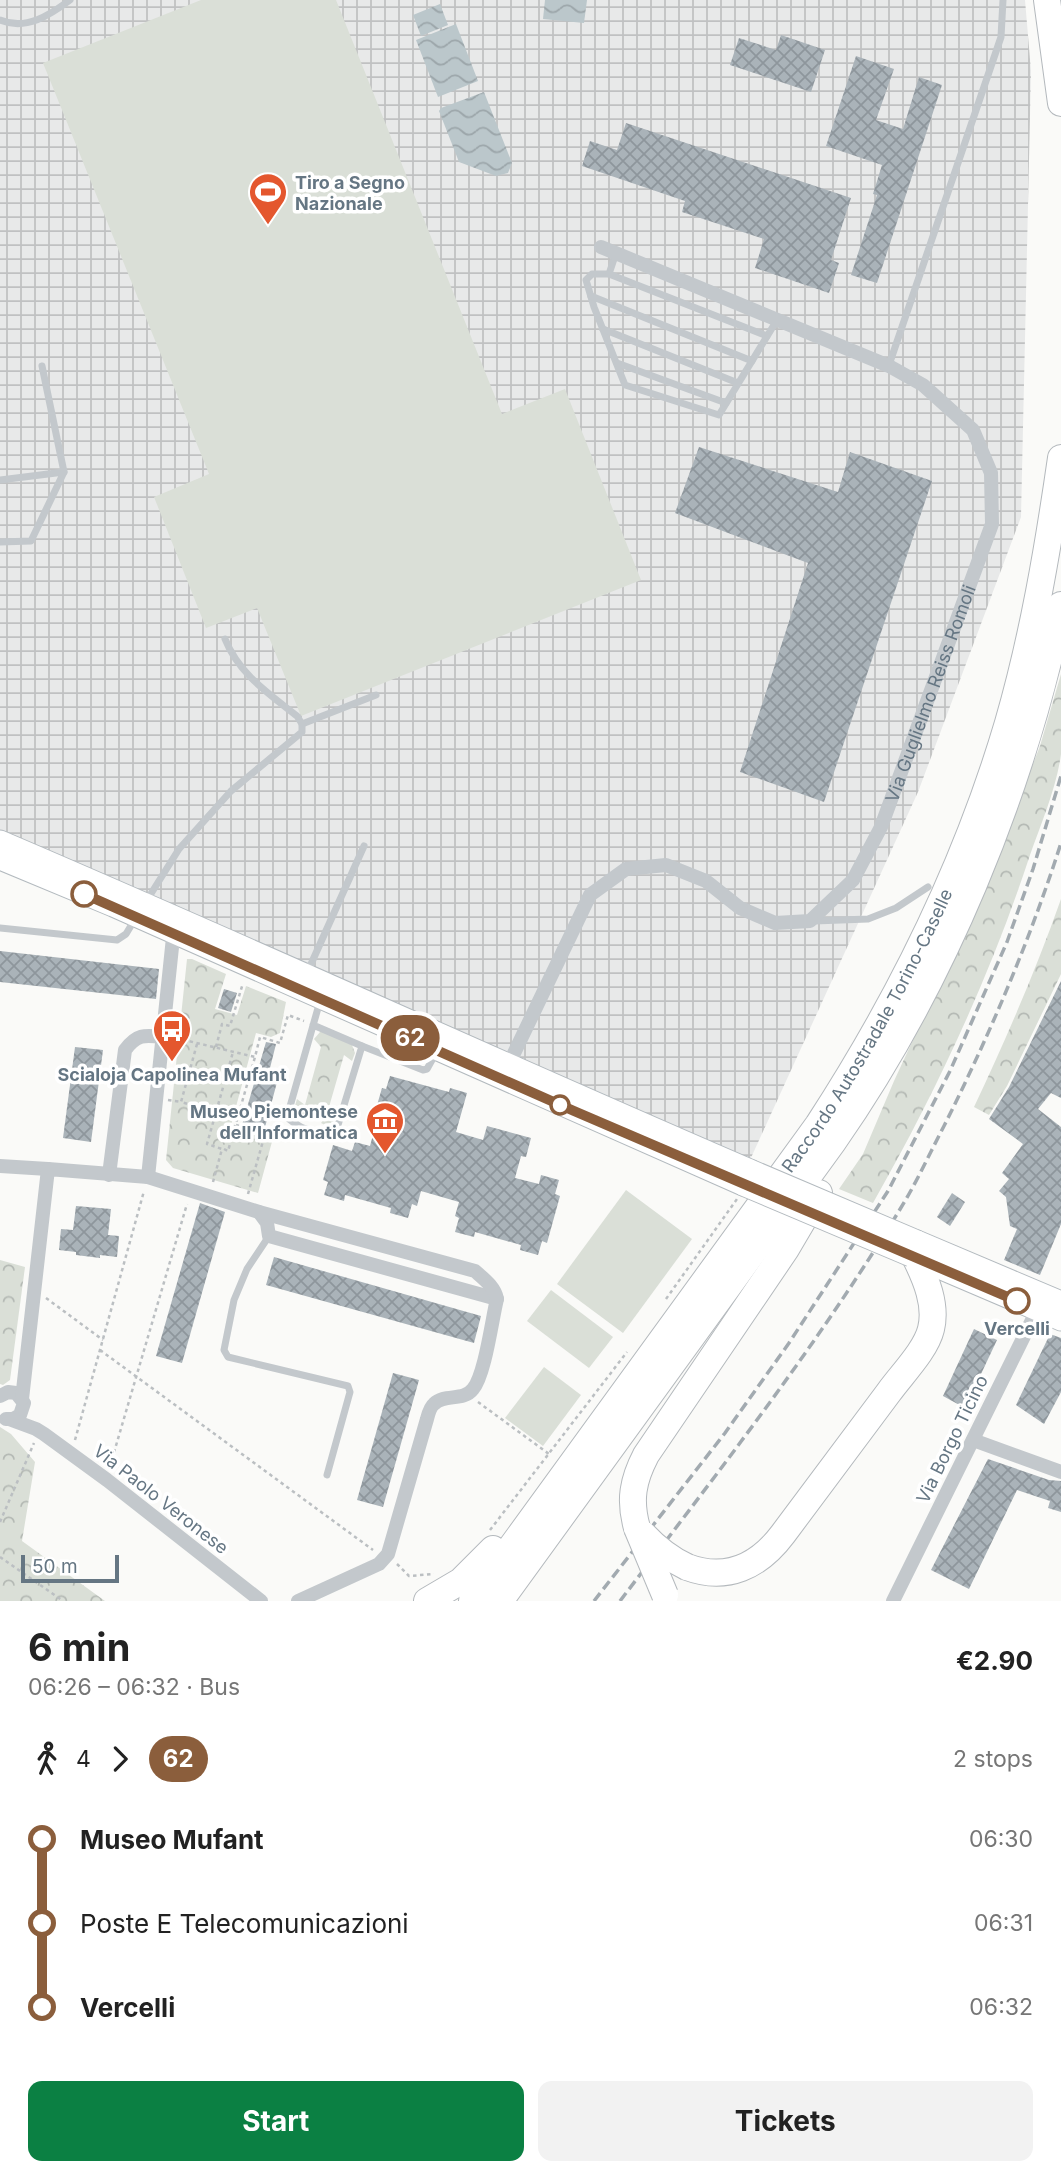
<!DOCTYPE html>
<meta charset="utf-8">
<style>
body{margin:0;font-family:Inter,sans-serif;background:#f2f2f2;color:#222;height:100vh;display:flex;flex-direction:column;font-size:26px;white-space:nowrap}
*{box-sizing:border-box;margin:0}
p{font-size:23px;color:#767676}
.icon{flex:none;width:38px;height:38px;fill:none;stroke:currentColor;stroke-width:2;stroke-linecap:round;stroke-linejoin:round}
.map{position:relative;height:1601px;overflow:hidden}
.side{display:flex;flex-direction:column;background:#fff;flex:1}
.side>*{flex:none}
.badge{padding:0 14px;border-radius:23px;font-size:24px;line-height:46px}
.scale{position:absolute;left:21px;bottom:18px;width:98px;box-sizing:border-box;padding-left:7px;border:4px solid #657683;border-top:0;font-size:19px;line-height:24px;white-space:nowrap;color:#657683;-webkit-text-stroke:5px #fff;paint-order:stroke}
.map>.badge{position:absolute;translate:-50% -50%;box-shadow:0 0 0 4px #fff}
.legs{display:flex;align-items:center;gap:10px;height:77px;padding:0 28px;font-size:23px}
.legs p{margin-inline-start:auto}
.head{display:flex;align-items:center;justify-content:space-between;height:119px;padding:0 28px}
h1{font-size:38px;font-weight:700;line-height:52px}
.primary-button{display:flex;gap:14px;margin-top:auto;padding:14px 28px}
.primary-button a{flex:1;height:80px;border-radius:14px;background:#0b8043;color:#fff;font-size:28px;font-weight:700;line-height:80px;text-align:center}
.primary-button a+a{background:#f2f2f2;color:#222}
ul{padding:0 28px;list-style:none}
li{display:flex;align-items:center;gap:24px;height:84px;font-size:26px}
li i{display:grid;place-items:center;width:10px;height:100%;margin:0 9px;background:currentColor}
li i::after{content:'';width:18px;height:18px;margin:-9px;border:5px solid;border-radius:50%;background:#fff}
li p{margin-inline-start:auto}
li:first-child i{background:linear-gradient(#0000 50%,currentColor 0)}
li:last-child i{background:linear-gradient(currentColor 50%,#0000 0)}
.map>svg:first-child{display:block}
.industrial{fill:url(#industrial-grid)}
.forest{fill:url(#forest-crowns)}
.garden{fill:#dadfd7}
.water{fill:url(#water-waves)}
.building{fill:url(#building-cross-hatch)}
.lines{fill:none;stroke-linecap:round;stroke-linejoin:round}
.secondary-casing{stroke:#b3babf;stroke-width:23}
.motorway-casing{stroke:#b4b9bd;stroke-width:28}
.path{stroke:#bbbfc2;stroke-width:2.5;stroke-dasharray:3.5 3.5;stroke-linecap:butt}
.service{stroke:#c3c8cc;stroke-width:7}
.minor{stroke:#c3c8cc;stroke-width:14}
.secondary{stroke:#fff;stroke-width:21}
.motorway{stroke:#fff;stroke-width:26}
.rail{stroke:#a2aab0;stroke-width:3.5;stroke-dasharray:10 5;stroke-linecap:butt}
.secondary-bridge-casing{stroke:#b3babf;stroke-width:23;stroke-linecap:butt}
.motorway-bridge-casing{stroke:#b4b9bd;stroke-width:28;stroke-linecap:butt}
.secondary-bridge{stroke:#fff;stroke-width:21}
.motorway-bridge{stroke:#fff;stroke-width:26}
.line-1-casing{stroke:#fff;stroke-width:16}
.line-1{stroke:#8b5e3c;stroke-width:10}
.stop-1-dot{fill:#fff;stroke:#8b5e3c;stroke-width:3.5}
.labels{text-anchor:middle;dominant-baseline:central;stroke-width:7;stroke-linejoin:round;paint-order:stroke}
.poi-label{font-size:18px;font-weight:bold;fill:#657683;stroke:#fff;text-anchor:start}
.street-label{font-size:18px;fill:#657683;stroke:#fff}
.stop-label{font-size:18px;font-weight:bold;fill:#657683;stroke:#fff}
</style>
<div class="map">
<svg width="1061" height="1601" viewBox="0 0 1061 1601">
<defs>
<pattern id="industrial-grid" width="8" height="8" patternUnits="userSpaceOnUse" patternTransform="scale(1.75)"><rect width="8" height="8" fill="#e8e9e9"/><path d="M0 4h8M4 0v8" fill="none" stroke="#c0c1c2"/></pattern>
<pattern id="forest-crowns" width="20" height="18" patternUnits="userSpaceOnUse" patternTransform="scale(1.75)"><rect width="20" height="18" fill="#dadfd7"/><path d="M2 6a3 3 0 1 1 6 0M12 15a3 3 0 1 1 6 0" fill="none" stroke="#b4b9b4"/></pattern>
<pattern id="water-waves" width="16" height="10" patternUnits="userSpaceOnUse" patternTransform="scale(1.75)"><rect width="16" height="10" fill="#bbc7cb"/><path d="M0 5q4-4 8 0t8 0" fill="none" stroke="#9ca6aa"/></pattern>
<pattern id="building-cross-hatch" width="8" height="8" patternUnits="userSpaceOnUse" patternTransform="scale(1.75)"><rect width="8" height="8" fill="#aab3b9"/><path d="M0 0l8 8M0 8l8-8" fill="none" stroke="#8e969c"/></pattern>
</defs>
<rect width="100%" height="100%" fill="#fafaf8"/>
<polygon class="industrial" points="0,0 1025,0 1031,71 1021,517 918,792 750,1160 0,834"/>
<g class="forest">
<path d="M1061 674C1061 700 1061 728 1061 754 1057 786 1041 824 1030 855 990 977 936 1092 873 1203L839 1189 863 1154 894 1081 992 869 1040 746Z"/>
<path d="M1061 899V974L1007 1086 989 1115 974 1107C1006 1039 1036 970 1061 899Z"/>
<polygon points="187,959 192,959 226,974 215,1009 237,1015 246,986 286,1002 280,1033 271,1037 256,1033 231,1125 273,1138 258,1193 173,1168 166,1160"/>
<polygon points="320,1032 324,1032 352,1045 355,1053 352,1061 344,1055 329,1107 337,1115 333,1122 325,1125 321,1123 328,1115 314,1110 305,1118 295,1113 294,1109 297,1099 305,1105 321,1047 314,1039"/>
<polygon points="0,1260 25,1267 10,1380 3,1385 0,1384"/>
<polygon points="0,1427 11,1434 35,1462 22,1541 105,1601 0,1601"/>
</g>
<g class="garden">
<polygon points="201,0 336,0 502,414 565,389 641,580 301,716 257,608 206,628 154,497 209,474 43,63"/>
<polygon points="626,1190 692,1239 623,1333 557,1284"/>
<polygon points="551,1290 613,1337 589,1368 527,1321"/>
<polygon points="544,1367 581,1395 543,1446 505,1418"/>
</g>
<g class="water">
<polygon points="545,0 587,0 584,23 543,19"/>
<polygon points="440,4 448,25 421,36 413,15"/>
<polygon points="456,24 478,81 438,97 416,40"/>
<polygon points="484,92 512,163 508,173 496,176 459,162 439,111 441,108"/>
</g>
<g class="building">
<polygon points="781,35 825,50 811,92 730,65 739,38 776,50"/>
<polygon points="856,56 894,69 876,120 903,129 919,77 942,85 877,283 851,275 877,195 873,194 882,165 826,146"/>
<polygon points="626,123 851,198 831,260 839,263 829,293 755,268 764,239 682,212 685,201 582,166 590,141 617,150"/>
<polygon points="699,447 838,492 850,452 932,481 824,802 740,772 808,563 675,513"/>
<polygon points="0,951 159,969 156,999 0,982"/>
<polygon points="1061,981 1061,1098 1051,1093 1038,1109 1061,1127 1061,1224 1040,1275 1004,1260 1017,1229 1010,1226 1006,1197 999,1191 1009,1179 1002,1173 1023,1144 989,1119 1009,1087"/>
<polygon points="224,989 237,993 231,1012 218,1008"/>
<polygon points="266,1042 276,1044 270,1068 280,1071 264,1131 242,1125"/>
<polygon points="75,1047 103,1050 91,1142 63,1138"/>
<polygon points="390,1076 449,1092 450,1088 467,1093 456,1132 483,1140 487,1126 531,1138 526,1157 521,1156 515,1178 539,1184 541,1175 559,1180 555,1194 560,1196 547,1243 542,1241 538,1255 520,1250 521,1245 489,1236 475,1232 474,1237 455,1232 459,1218 455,1216 459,1202 421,1191 417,1206 412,1204 408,1218 390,1213 391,1208 345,1195 344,1201 324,1195 328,1182 323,1180 333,1145 352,1151 355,1142 370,1146 377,1120 373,1119 382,1088 386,1089"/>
<polygon points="952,1193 965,1202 950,1226 937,1217"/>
<polygon points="200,1203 225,1212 182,1363 156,1356"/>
<polygon points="76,1206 111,1209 108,1235 119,1236 117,1257 100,1255 100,1258 76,1255 76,1252 59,1250 61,1229 73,1230"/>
<polygon points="274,1257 481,1316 474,1343 266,1285"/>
<polygon points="974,1329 997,1340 965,1408 943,1396"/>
<polygon points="1050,1334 1061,1338 1061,1392 1044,1424 1016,1405"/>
<polygon points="393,1373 419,1380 383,1507 357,1500"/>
<polygon points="988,1459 1049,1480 1061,1481 1061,1512 1048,1508 1050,1501 1017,1490 969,1589 931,1570"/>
</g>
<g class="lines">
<defs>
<g id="secondary">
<path d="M0 841C251 948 499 1062 750 1170"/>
<polyline points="0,859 113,906 743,1185"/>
<polyline points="917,1241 1061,1302"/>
<polyline points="911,1256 1061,1320"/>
</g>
<g id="motorway">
<polyline points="1047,0 1061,103"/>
<path d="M637 1528C629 1500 633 1480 646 1455L786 1249 819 1193"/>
<path d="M687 1567C727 1582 759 1566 783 1534 819 1486 854 1439 889 1392 902 1374 926 1350 931 1329 937 1305 926 1279 915 1257"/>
<polyline points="427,1601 461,1581 493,1549"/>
<path id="s2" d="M472 1601 818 1125C898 1002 966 865 1008 723 1033 637 1048 548 1061 458"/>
<path d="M500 1601 833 1142C943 985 1022 792 1061 605"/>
</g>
</defs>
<use href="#secondary" class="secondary-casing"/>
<use href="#motorway" class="motorway-casing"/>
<g class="path">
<polyline points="176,1038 255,1057 260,1037 280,1043 288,1015 304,1021"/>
<polyline points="197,1044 181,1102 238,1119"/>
<polyline points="216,1047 222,1024 230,1026 243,983"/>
<polyline points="168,1100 181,1102"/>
<polyline points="236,1125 265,1134"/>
<polyline points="224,1149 228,1151 255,1057"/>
<polyline points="213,1182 222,1149 207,1144 233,1052"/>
<polyline points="248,1194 265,1134 281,1124"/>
<polyline points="46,1298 103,1340"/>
<polyline points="666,1299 737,1199"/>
<polyline points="100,1350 373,1550"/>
<polyline points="478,1402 549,1454"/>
<polyline points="75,1440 144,1191"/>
<polyline points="110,1466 187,1204"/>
<polyline points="0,1522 34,1443"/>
<polyline points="490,1530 627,1352"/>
<polyline points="0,1557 63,1601"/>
<polyline points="397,1564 409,1576 434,1574"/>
</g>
<g class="service">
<path d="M0 20C26 31 50 15 70 0"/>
<polyline points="616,253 609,274 592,274 586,280 594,307 625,385 719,415 777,320"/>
<polyline points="609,274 767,336"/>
<polyline points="591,296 752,361"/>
<polyline points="603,329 738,383"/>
<polyline points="617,363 726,403"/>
<polyline points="889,365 1001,37 1003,0"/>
<polyline points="0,480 64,472"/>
<polyline points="0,542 31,541 64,472 42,366"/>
<polyline points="302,724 376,695"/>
<path d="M147 900 179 849 231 791 302 732V724L297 716C268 693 239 674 225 639"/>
<polyline points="814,921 868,919 896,908 928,887"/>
<polyline points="0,928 117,940 126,934 135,919"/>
<polyline points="307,973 364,846"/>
<path d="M313 1025 362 1046 338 1125C324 1138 303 1131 289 1119V1110L320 1001"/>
<polyline points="362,1046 423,1070 427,1069 437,1051"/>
<polyline points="269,1236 247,1269 234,1300 224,1350 228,1357 348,1386 350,1392 327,1475"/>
</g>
<g class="minor">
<path id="s1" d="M506 1070 590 895 626 869 666 865 706 881 740 908 775 923 810 921 853 880 881 827 992 524 991 473 973 430 923 385 889 366 601 247"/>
<polyline points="0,1166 48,1169"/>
<path d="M109 1175 125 1050C137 1034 144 1035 163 1037"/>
<polyline points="148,1177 174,928"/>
<polyline points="259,1212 267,1223 269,1236 497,1299"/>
<polyline points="0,1396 8,1392 16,1393 24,1403 20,1415 13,1419 6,1419"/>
<path d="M22 1399 48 1169 148 1177 259 1212 475 1271C484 1279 495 1287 497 1299 492 1319 485 1375 473 1389 463 1402 445 1393 434 1404 430 1407 428 1415 427 1419L388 1554 379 1564 298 1601"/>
<polyline points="9,1419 36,1429 44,1434 107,1480 261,1601"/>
<polyline points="973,1440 1061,1472"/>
<polyline points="893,1601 1040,1304"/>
</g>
<use href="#secondary" class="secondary"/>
<use href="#motorway" class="motorway"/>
<g class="rail">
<polyline points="594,1601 725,1433 789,1343 888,1191 950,1071 1007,942 1033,869 1061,776"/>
<path d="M620 1601C719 1471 821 1341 905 1201 919 1177 931 1151 944 1126 990 1034 1030 940 1061 843"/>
</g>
<defs>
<g id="secondary-bridge">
<polyline points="750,1170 917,1241"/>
<polyline points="743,1185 911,1256"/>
</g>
<g id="motorway-bridge">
<polyline points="637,1528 665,1595"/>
<path d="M643 1534C656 1548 670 1559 687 1567"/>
</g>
</defs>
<use href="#secondary-bridge" class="secondary-bridge-casing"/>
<use href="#motorway-bridge" class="motorway-bridge-casing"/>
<use href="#secondary-bridge" class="secondary-bridge"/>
<use href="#motorway-bridge" class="motorway-bridge"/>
</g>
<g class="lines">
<defs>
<polyline id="line-1" points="84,894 574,1111 1017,1301"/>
</defs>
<use href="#line-1" class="line-1-casing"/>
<use href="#line-1" class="line-1"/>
</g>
<defs>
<symbol id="stadium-pin" viewBox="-11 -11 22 30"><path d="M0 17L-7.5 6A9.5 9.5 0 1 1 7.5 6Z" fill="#e4572e" stroke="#fff"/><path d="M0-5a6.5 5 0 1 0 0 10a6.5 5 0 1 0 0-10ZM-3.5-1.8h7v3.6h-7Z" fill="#fff"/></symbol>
<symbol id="bus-pin" viewBox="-11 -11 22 30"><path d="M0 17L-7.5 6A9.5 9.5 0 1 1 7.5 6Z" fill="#e4572e" stroke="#fff"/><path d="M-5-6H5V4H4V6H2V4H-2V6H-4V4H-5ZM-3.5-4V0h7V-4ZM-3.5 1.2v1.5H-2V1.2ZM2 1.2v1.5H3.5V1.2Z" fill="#fff"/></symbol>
<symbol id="museum-pin" viewBox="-11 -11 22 30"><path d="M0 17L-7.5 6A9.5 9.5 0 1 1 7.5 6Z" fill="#e4572e" stroke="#fff"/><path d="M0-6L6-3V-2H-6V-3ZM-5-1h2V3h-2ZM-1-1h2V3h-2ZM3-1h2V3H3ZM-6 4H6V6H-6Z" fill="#fff"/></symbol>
</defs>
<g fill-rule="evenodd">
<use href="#stadium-pin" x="246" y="170" width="44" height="60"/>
<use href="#bus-pin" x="150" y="1007" width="44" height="60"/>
<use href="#museum-pin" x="363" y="1099" width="44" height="60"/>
</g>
<g class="stop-1-dot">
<circle cx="84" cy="894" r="12"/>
<circle cx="560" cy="1105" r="9"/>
<circle cx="1017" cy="1301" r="12"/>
</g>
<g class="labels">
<g class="poi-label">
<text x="295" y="182">Tiro a Segno<tspan x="295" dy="21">Nazionale</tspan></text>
<text x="172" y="1074" text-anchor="middle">Scialoja Capolinea Mufant</text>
<text x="358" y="1111" text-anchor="end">Museo Piemontese<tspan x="358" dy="21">dell’Informatica</tspan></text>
</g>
<g class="street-label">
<text stroke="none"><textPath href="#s1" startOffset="700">Via Guglielmo Reiss Romoli</textPath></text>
<text stroke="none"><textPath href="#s2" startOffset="695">Raccordo Autostradale Torino-Caselle</textPath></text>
<text transform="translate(952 1439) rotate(-64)">Via Borgo Ticino</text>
<text transform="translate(161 1499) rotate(38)">Via Paolo Veronese</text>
</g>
<g class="stop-label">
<text x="1017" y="1328">Vercelli</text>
</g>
</g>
</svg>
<div class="scale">50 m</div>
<b class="badge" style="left:410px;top:1038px;background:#8b5e3c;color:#fff">62</b>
</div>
<section class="side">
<div class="head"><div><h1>6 min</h1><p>06:26 – 06:32 · Bus</p></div><b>€2.90</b></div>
<div class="legs"><svg class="icon" aria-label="walk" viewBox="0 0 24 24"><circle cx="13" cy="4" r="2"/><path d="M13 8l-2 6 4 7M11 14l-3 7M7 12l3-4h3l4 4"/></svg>4<svg class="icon" aria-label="forward" viewBox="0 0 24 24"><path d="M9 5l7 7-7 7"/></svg><b class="badge" style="background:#8b5e3c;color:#fff">62</b><p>2 stops</p></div>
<ul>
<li><i style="color:#8b5e3c"></i><b>Museo Mufant</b><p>06:30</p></li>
<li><i style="color:#8b5e3c"></i><span>Poste E Telecomunicazioni</span><p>06:31</p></li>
<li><i style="color:#8b5e3c"></i><b>Vercelli</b><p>06:32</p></li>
</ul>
<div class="primary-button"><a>Start</a><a>Tickets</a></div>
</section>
